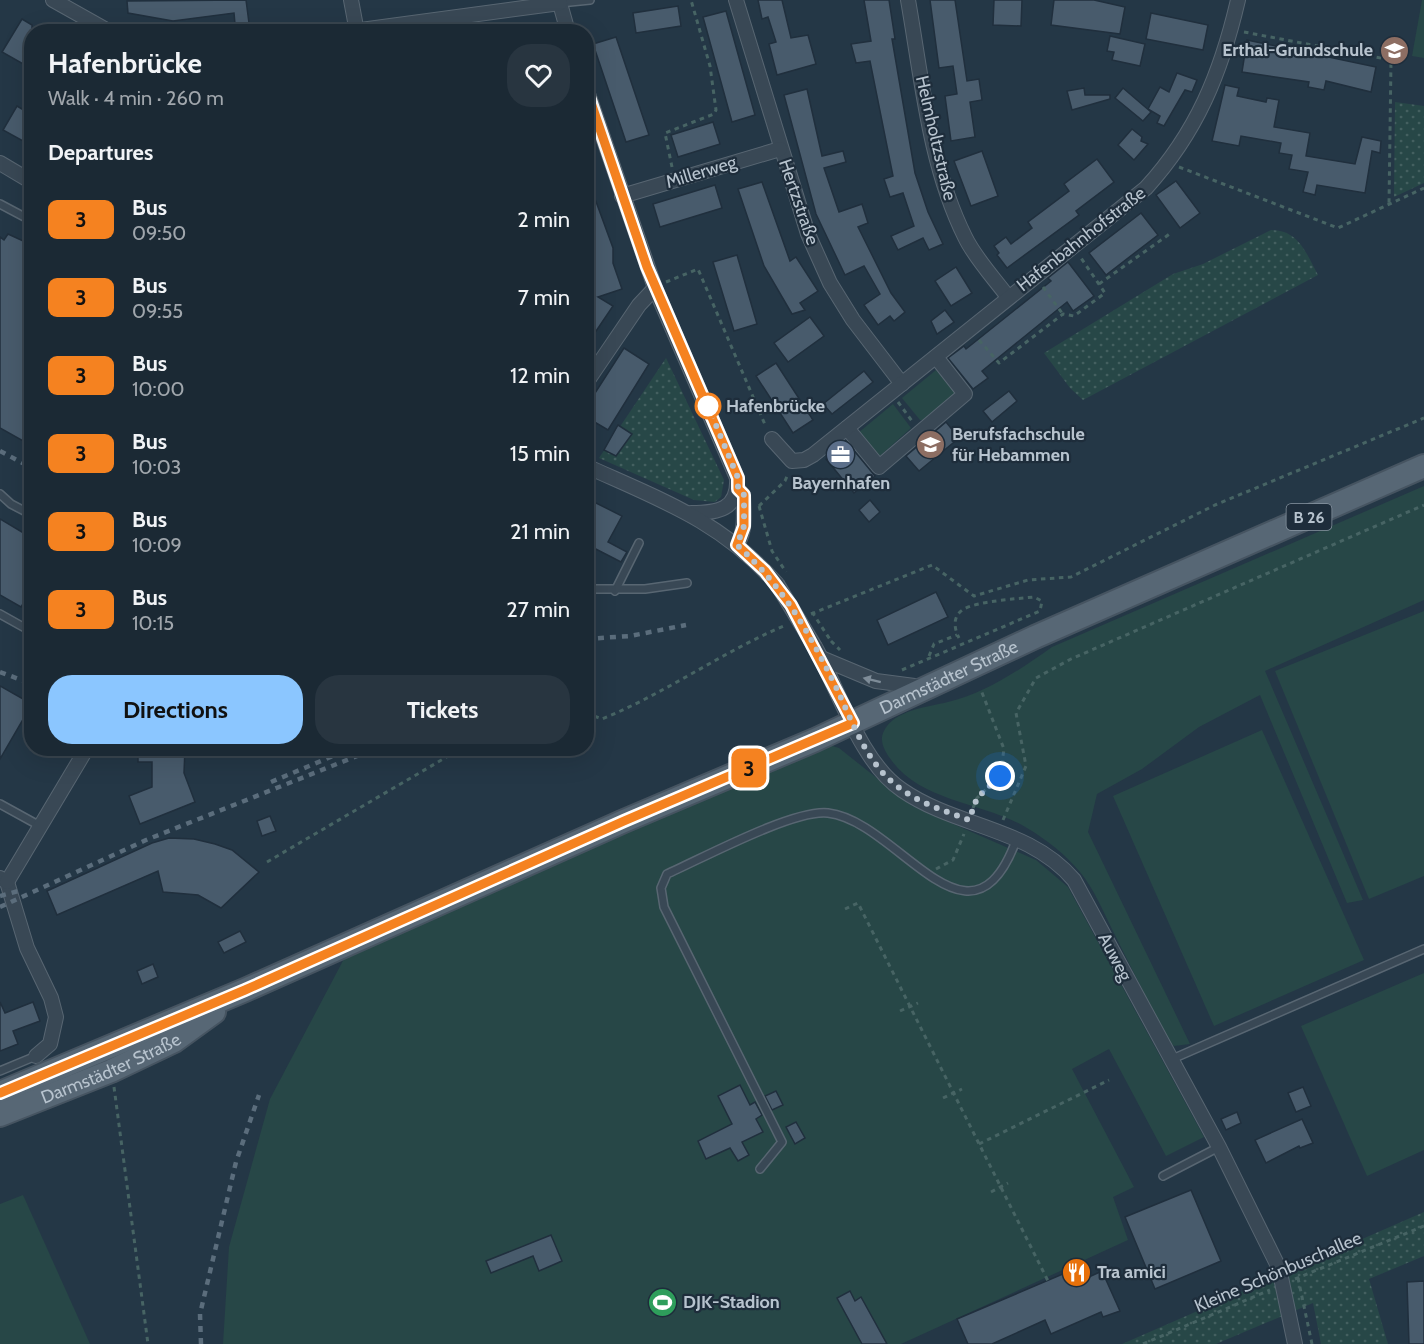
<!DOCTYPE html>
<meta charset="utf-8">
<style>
body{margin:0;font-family:Cabin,sans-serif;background:#283540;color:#f1f3f6;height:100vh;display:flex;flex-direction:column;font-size:22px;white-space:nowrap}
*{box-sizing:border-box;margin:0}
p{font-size:20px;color:#a0a6ac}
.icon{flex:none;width:33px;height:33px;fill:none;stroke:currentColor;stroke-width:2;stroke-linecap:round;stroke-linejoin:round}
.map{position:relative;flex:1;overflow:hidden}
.drawer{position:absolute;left:24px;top:24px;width:570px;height:732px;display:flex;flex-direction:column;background:#1b2934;border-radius:24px;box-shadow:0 6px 24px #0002,0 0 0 2px #39454f}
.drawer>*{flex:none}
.badge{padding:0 12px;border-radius:9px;font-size:21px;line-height:39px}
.you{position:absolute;width:30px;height:30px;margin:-15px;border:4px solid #fff;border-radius:50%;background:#1a73e8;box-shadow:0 0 0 9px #1a73e833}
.map>.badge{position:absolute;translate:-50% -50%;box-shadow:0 0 0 3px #fff}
h2{padding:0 24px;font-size:22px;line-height:54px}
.round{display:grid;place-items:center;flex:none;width:63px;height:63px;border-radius:24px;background:#283540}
.headline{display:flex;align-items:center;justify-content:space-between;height:102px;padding:0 24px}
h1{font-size:28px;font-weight:700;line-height:45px}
.button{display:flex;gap:12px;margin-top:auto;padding:12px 24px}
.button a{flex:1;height:69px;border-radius:24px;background:#8bc6ff;color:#111;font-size:24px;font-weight:700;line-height:69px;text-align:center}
.button a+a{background:#283540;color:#f1f3f6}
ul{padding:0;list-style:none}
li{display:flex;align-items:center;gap:18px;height:78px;padding:0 24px}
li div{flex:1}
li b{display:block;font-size:22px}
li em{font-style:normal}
li .badge{min-width:66px;font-weight:700;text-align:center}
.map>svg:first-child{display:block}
.grass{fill:#274747}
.park{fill:url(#park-dots)}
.building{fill:#485b6c;stroke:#202f3d;stroke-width:1.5}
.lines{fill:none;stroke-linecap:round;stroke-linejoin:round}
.service-casing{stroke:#586672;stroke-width:10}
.minor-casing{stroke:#586672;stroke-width:16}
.primary-casing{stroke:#465461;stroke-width:26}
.path{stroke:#476464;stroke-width:3;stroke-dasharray:4.5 4.5;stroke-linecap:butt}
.service{stroke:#394855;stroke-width:7}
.minor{stroke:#394855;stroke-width:14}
.primary{stroke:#576775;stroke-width:22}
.rail{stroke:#5b6d7c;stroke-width:4.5;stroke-dasharray:6 6;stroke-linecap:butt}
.minor-bridge-casing{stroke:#586672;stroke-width:16;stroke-linecap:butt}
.path-bridge{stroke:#476464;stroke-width:3;stroke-dasharray:4.5 4.5;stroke-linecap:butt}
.minor-bridge{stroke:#394855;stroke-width:14}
.oneway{fill:#7e8c98}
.line-casing{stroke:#fff;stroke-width:14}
.line{stroke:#f58220;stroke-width:9}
.walk{stroke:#b7c3ce;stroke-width:6;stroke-dasharray:0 10.8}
.stop-dot{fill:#fff;stroke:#f58220;stroke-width:3}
.labels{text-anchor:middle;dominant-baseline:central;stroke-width:4.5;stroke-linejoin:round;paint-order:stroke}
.shield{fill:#1e2d3b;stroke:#8996a2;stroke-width:1.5}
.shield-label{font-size:16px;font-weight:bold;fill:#b7c3ce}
.poi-label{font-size:18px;font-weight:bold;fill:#b7c3ce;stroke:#1e2d3b;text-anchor:start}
.street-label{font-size:18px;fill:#b7c3ce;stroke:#1e2d3b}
.stop-label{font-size:18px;font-weight:bold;fill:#b7c3ce;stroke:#1e2d3b;text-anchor:start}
</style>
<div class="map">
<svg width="1424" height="1344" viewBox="0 0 1424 1344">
<defs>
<pattern id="park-dots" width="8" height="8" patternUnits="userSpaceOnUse" patternTransform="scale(1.5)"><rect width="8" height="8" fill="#274747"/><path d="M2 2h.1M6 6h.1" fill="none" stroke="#446060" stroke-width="1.8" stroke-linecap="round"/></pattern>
</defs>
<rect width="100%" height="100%" fill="#243746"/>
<g class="grass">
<polygon points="1422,0 1424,0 1424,58 1412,56"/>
<polygon points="936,370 955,393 924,420 920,420 902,398"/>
<polygon points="893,404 911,428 881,455 877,455 858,433"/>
<path d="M1424 486V600L1265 671 1363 900 1347 903 1260 695 1199 727 1142 769 1097 794 1088 832 1190 1044 1174 1046 1168 1041C1150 1004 1131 968 1113 931 1103 911 1094 889 1080 872 1065 854 1047 840 1027 828 982 801 920 803 889 757 884 749 879 740 884 731 894 710 928 707 948 702 986 693 1021 669 1052 647Z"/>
<polygon points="1424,611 1424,876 1369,899 1275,671"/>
<polygon points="1262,730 1364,960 1214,1026 1113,796"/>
<polygon points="829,745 839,748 912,806 1036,860 1068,887 1204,1137 1166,1156 1109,1049 1072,1069 1134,1187 1113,1197 1128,1240 901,1344 223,1344 229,1247 270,1099 346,955 356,946"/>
<polygon points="1424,973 1424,1150 1367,1176 1301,1026"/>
<polygon points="23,1195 90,1344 0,1344 0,1204"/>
</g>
<g class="park">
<polygon points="1395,102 1424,106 1424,183 1394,197"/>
<path d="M1271 230C1299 230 1306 253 1318 275L1083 400 1070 388 1044 353 1173 274 1203 264Z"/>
<polygon points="666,358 724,480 721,497 715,502 694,500 599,458"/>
<polygon points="1424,1212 1424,1256 1369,1279 1388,1344 1321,1344 1313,1303 1216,1344 1122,1344"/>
</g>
<g class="building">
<polygon points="246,0 249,23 235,24 234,13 173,21 128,13 127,1"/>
<polygon points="758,0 782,0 791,38 808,35 816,64 777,75 769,44 776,42 768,17 762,19"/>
<polygon points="864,0 889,0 895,39 892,39 915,173 928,212 943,244 929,250 923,238 898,250 891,236 914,226 903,193 890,197 884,179 893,176 870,61 856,63 851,44 871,41"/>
<polygon points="930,0 955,0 967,81 979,79 982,100 970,102 975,137 951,141 945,96 957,94 953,66 939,68"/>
<polygon points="994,0 1022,0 1021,26 993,25"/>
<polygon points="1054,0 1094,0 1125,7 1120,34 1051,25"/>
<polygon points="678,6 681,26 636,33 633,13"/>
<polygon points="726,11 755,115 732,122 703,17"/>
<polygon points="1151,13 1208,25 1203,50 1146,39"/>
<polygon points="22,19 32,25 32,69 2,52"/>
<polygon points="1110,36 1145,44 1140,66 1112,60 1114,52 1107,51"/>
<polygon points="616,37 649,135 626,142 593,44"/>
<polygon points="1247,40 1376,67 1371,92 1326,81 1324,90 1308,87 1309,82 1242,72"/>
<polygon points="1177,73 1197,80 1192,92 1185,90 1164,126 1157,123 1160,116 1148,109 1160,87 1169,92"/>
<polygon points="1225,85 1239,88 1237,96 1266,102 1267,98 1279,100 1274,127 1310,133 1306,156 1355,164 1362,137 1381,141 1380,153 1372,151 1365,193 1317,185 1315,195 1303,192 1308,172 1289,169 1292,155 1279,153 1281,143 1241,136 1239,146 1212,141"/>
<polygon points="1084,88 1085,95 1110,95 1110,99 1072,110 1067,91"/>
<polygon points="1123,88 1151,112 1143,121 1115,98"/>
<polygon points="807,89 822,156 843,151 846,162 824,168 839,212 862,204 868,223 858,227 891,293 905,312 894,321 890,316 878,325 864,305 880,294 864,266 845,275 816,214 784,95"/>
<polygon points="17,106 32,115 32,146 3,130"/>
<polygon points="713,122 720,144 678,157 671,135"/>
<polygon points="1132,129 1142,137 1141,141 1148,144 1134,160 1118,145"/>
<polygon points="982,151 998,196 971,206 954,161"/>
<polygon points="1097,159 1114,182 1076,211 1079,215 1007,268 997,255 999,253 994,246 1006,237 1011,244 1032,228 1028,222 1069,191 1064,184"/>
<polygon points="587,177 613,248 613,263 622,289 598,297 613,306 586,346 586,298 593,288 586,269"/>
<polygon points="1176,181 1200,213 1180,228 1156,195"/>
<polygon points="762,182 790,261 796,257 818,291 800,303 805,310 792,314 764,266 738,189"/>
<polygon points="715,185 722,208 660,227 653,204"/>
<polygon points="1141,213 1158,235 1106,275 1089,253"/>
<polygon points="8,234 32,245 32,446 0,428 0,237 4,240"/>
<polygon points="737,255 757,324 734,331 713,262"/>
<polygon points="1068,262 1094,296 1073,311 1067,302 982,371 988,378 973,389 948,358 964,346 966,349 1051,281 1048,278"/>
<polygon points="956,267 972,293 951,306 935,281"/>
<polygon points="945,310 954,322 937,334 931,321"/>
<polygon points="810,317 824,336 788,362 774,343"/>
<polygon points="624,348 649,364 608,430 586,417 586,407"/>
<polygon points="776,363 813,420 793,433 756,376"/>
<polygon points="864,371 873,382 832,414 823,404"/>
<polygon points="1009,391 1017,401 992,422 983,411"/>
<polygon points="946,422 959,438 919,471 906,456"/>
<polygon points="618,425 632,434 616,456 604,450"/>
<polygon points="847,442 875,476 854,493 826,459"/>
<polygon points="586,498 622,516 608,542 627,552 621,562 586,544"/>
<polygon points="870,500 880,512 869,522 859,510"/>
<polygon points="0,519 32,538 32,590 21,607 0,595"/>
<polygon points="936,592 948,617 888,645 877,620"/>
<polygon points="0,686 32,704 0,759"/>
<polygon points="138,748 185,748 184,773 195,802 140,824 129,796 152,787 152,762 138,762"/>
<polygon points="270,816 276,831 262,836 257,821"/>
<polygon points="169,838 194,839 215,844 232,850 259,872 221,908 198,895 163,892 158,871 57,915 47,891 152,843"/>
<polygon points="240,931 246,942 224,953 218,942"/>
<polygon points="153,964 158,977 142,984 137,971"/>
<polygon points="0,1002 5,1013 33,1002 40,1021 13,1031 18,1044 0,1051"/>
<polygon points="740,1085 750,1105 755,1102 762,1115 756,1119 763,1132 742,1142 749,1155 738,1161 730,1148 706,1159 698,1141 732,1124 718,1096"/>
<polygon points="1303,1087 1311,1106 1296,1112 1288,1093"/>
<polygon points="776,1091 783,1105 772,1110 765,1096"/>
<polygon points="1237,1112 1241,1123 1226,1130 1221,1119"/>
<polygon points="1302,1119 1313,1143 1300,1148 1299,1146 1266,1163 1255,1140"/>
<polygon points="796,1122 805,1138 795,1144 786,1127"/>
<polygon points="1191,1190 1221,1261 1155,1289 1125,1217"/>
<polygon points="551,1235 562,1261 539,1271 533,1256 491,1273 486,1261"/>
<polygon points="1084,1265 1089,1277 1102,1271 1120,1311 1103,1317 1101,1312 1051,1334 1045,1320 992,1344 968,1344 957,1319"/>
<polygon points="1424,1281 1424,1344 1409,1344 1407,1282"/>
<polygon points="850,1291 855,1301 861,1297 887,1344 862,1344 837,1298"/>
</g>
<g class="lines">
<defs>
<g id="service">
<polyline points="560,3 590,0"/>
<polyline points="0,204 32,221"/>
<polyline points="0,494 11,504 32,515"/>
<polyline points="586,589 645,589 687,583"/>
<polyline points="615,591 639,543"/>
<polyline points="0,614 25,628 32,627"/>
<polyline points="0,804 40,826"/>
<polyline points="1170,1060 1424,949"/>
<polyline points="0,1071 36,1056"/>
<path d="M760 1169 782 1142 664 907 661 888 667 874C703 858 794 809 828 813 899 821 971 967 1017 838"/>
<polyline points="1163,1176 1219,1147"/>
</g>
<g id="minor">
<polyline points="53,0 110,32"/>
<polyline points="351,0 357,32"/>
<polyline points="559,0 568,32"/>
<polyline points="736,0 808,234 830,283 853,320 902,384"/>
<path d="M908 0C922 79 929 165 965 237 975 258 994 278 1008 297"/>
<polyline points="346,32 560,3"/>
<path d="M586 88 655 288 737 478C739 510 717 513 691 513"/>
<polyline points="0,163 32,182"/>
<polyline points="622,196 780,149"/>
<polyline points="586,383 639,305 655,288"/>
<polyline points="847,428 879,467 965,394 936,357"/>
<path d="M772 439 792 461 804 460 813 455 1146 188C1197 132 1221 73 1238 0"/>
<path d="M586 466C661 500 721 521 777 584"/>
<path d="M737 545C746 530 744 513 743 495L738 489"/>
<path d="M815 647C839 690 860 762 902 790 957 828 1029 827 1074 880L1219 1147 1279 1268 1295 1344"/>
<polyline points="821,658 876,681 922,687"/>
<polyline points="0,878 7,882 27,948 51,998 56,1017 50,1044 36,1056"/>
<polyline points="7,882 87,748"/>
</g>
<g id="primary">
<path id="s1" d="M0 1093 245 990 624 821 815 740 1035 637 1424 466"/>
<path id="s2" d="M0 1115 111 1071 174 1041 214 1012"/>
</g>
</defs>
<use href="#service" class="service-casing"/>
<use href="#minor" class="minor-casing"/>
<use href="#primary" class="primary-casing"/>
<g class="path">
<polyline points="1244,32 1391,60 1389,204"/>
<polyline points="672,167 665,133 714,114 716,110 710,66 691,0"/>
<polyline points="1179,167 1338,228 1424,188"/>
<polyline points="666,282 698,269 766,427"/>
<polyline points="1099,284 1171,233"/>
<polyline points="1043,287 1062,313"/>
<polyline points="979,340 999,363 1063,314 1074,316 1105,293 1081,258"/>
<polyline points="898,402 912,421"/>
<polyline points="759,506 772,551 786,572"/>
<polyline points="759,506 785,481 788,474"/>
<polyline points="811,614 932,565 974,596 1028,580 1071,577 1215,505 1424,418"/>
<polyline points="831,641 840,650"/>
<polyline points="929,656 934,644 957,635"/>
<path d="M902 670 1040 611 1042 601 1034 597C1015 599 979 601 964 609 952 616 954 628 959 638"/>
<path d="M586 713 602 719C666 693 722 652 786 625"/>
<polyline points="973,808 977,798 1000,776 1004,749 981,690"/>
<polyline points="1003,820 1026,766 1016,713 1036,678 1071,659 1424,505"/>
<polyline points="267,862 462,748"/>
<polyline points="936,869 953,860 964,834"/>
<polyline points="845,909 858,903 1048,1281"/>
<polyline points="900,1011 918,1003"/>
<polyline points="114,1087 148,1344"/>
<polyline points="943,1098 962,1089"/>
<polyline points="979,1144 1109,1080"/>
<polyline points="991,1192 1008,1183"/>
<polyline points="1298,1278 1312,1344"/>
<polyline points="1295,1279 1424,1226"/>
<polyline points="1143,1344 1270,1290"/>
</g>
<use href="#service" class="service"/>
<use href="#minor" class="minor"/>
<use href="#primary" class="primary"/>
<g class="rail">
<polyline points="0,451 32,468"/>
<polyline points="586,639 630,636 686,625"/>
<polyline points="0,672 32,684"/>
<polyline points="271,782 352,748"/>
<polyline points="0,896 22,890"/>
<polyline points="0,907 146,840 377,748"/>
<polyline points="201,1344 200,1314 236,1162 259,1095"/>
</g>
<defs>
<polyline id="minor-bridge" points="777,584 815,647"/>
</defs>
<use href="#minor-bridge" class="minor-bridge-casing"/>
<polyline class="path-bridge" points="812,612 831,641"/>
<use href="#minor-bridge" class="minor-bridge"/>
</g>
<defs><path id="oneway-solid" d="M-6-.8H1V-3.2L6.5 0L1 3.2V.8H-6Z" transform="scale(1.5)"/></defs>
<use class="oneway" href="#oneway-solid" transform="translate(872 680) rotate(-166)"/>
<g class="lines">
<defs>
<polyline id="line" points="0,1093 245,990 624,821 853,723 791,605 765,571 737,545 744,526 744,495 738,489 738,478 647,267 586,88"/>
</defs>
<use href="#line" class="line-casing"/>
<use href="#line" class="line"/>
<path class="walk" d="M708 406 738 478V489L744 495V526L737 545C785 589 807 629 836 687 851 719 865 758 891 781 913 801 942 810 969 820L977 798 1000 776"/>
</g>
<defs>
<symbol id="school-disc" viewBox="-11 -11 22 22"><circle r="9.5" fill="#8d6e63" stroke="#1e2d3b"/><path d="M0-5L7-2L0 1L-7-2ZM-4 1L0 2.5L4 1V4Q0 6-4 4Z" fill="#fff"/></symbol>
<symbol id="office-disc" viewBox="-11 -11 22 22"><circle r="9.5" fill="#5c6f8a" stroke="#1e2d3b"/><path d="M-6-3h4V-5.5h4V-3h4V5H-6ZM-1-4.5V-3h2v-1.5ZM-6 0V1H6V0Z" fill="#fff"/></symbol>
<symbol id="restaurant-disc" viewBox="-11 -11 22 22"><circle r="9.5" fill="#e8710a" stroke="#1e2d3b"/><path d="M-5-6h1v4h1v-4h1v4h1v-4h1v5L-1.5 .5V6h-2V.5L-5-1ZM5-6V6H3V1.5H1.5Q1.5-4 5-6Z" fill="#fff"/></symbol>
<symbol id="stadium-disc" viewBox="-11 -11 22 22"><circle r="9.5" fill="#2e9e5b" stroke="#1e2d3b"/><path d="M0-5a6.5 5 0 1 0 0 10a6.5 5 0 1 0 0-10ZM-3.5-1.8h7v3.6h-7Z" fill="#fff"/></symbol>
</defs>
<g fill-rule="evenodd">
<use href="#school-disc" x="1378" y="34" width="33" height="33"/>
<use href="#school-disc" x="914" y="428" width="33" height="33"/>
<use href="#office-disc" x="824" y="438" width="33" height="33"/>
<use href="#restaurant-disc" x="1060" y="1256" width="33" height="33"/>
<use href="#stadium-disc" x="646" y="1286" width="33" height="33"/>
</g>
<circle class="stop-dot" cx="708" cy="406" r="12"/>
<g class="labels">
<rect class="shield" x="1286.5" y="504" width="45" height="26" rx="4.5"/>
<g class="shield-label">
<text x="1309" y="517">B 26</text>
</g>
<g class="poi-label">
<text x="1373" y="50" text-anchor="end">Erthal-Grundschule</text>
<text x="952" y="434">Berufsfachschule<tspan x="952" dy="21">für Hebammen</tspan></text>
<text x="841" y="483" text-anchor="middle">Bayernhafen</text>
<text x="1097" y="1272">Tra amici</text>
<text x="683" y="1302">DJK-Stadion</text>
</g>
<g class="street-label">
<text transform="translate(936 138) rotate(77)">Helmholtzstraße</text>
<text transform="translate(701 172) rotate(-17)">Millerweg</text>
<text transform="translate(799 202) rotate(71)">Hertzstraße</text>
<text transform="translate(1081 239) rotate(-38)">Hafenbahnhofstraße</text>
<text stroke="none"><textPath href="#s1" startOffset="1036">Darmstädter Straße</textPath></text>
<text transform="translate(1115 957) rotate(62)">Auweg</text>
<text stroke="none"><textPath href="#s2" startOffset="120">Darmstädter Straße</textPath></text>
<text transform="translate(1278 1272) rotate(-23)">Kleine Schönbuschallee</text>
</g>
<g class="stop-label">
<text x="726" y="406">Hafenbrücke</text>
</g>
</g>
</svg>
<div class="you" style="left:1000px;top:776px"></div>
<b class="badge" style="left:749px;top:768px;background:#f58220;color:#111">3</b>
<section class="drawer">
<div class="headline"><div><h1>Hafenbrücke</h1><p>Walk · 4 min · 260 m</p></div><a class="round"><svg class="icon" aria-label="heart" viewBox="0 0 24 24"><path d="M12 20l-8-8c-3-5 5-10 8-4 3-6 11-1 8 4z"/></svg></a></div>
<h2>Departures</h2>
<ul>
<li><span class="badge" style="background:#f58220;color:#111">3</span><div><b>Bus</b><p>09:50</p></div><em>2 min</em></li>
<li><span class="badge" style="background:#f58220;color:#111">3</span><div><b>Bus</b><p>09:55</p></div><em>7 min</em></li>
<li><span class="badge" style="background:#f58220;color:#111">3</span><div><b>Bus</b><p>10:00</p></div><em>12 min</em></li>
<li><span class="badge" style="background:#f58220;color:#111">3</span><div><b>Bus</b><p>10:03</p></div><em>15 min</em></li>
<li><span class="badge" style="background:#f58220;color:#111">3</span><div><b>Bus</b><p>10:09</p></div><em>21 min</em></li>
<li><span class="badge" style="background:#f58220;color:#111">3</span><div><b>Bus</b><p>10:15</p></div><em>27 min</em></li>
</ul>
<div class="button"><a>Directions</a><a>Tickets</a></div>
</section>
</div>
